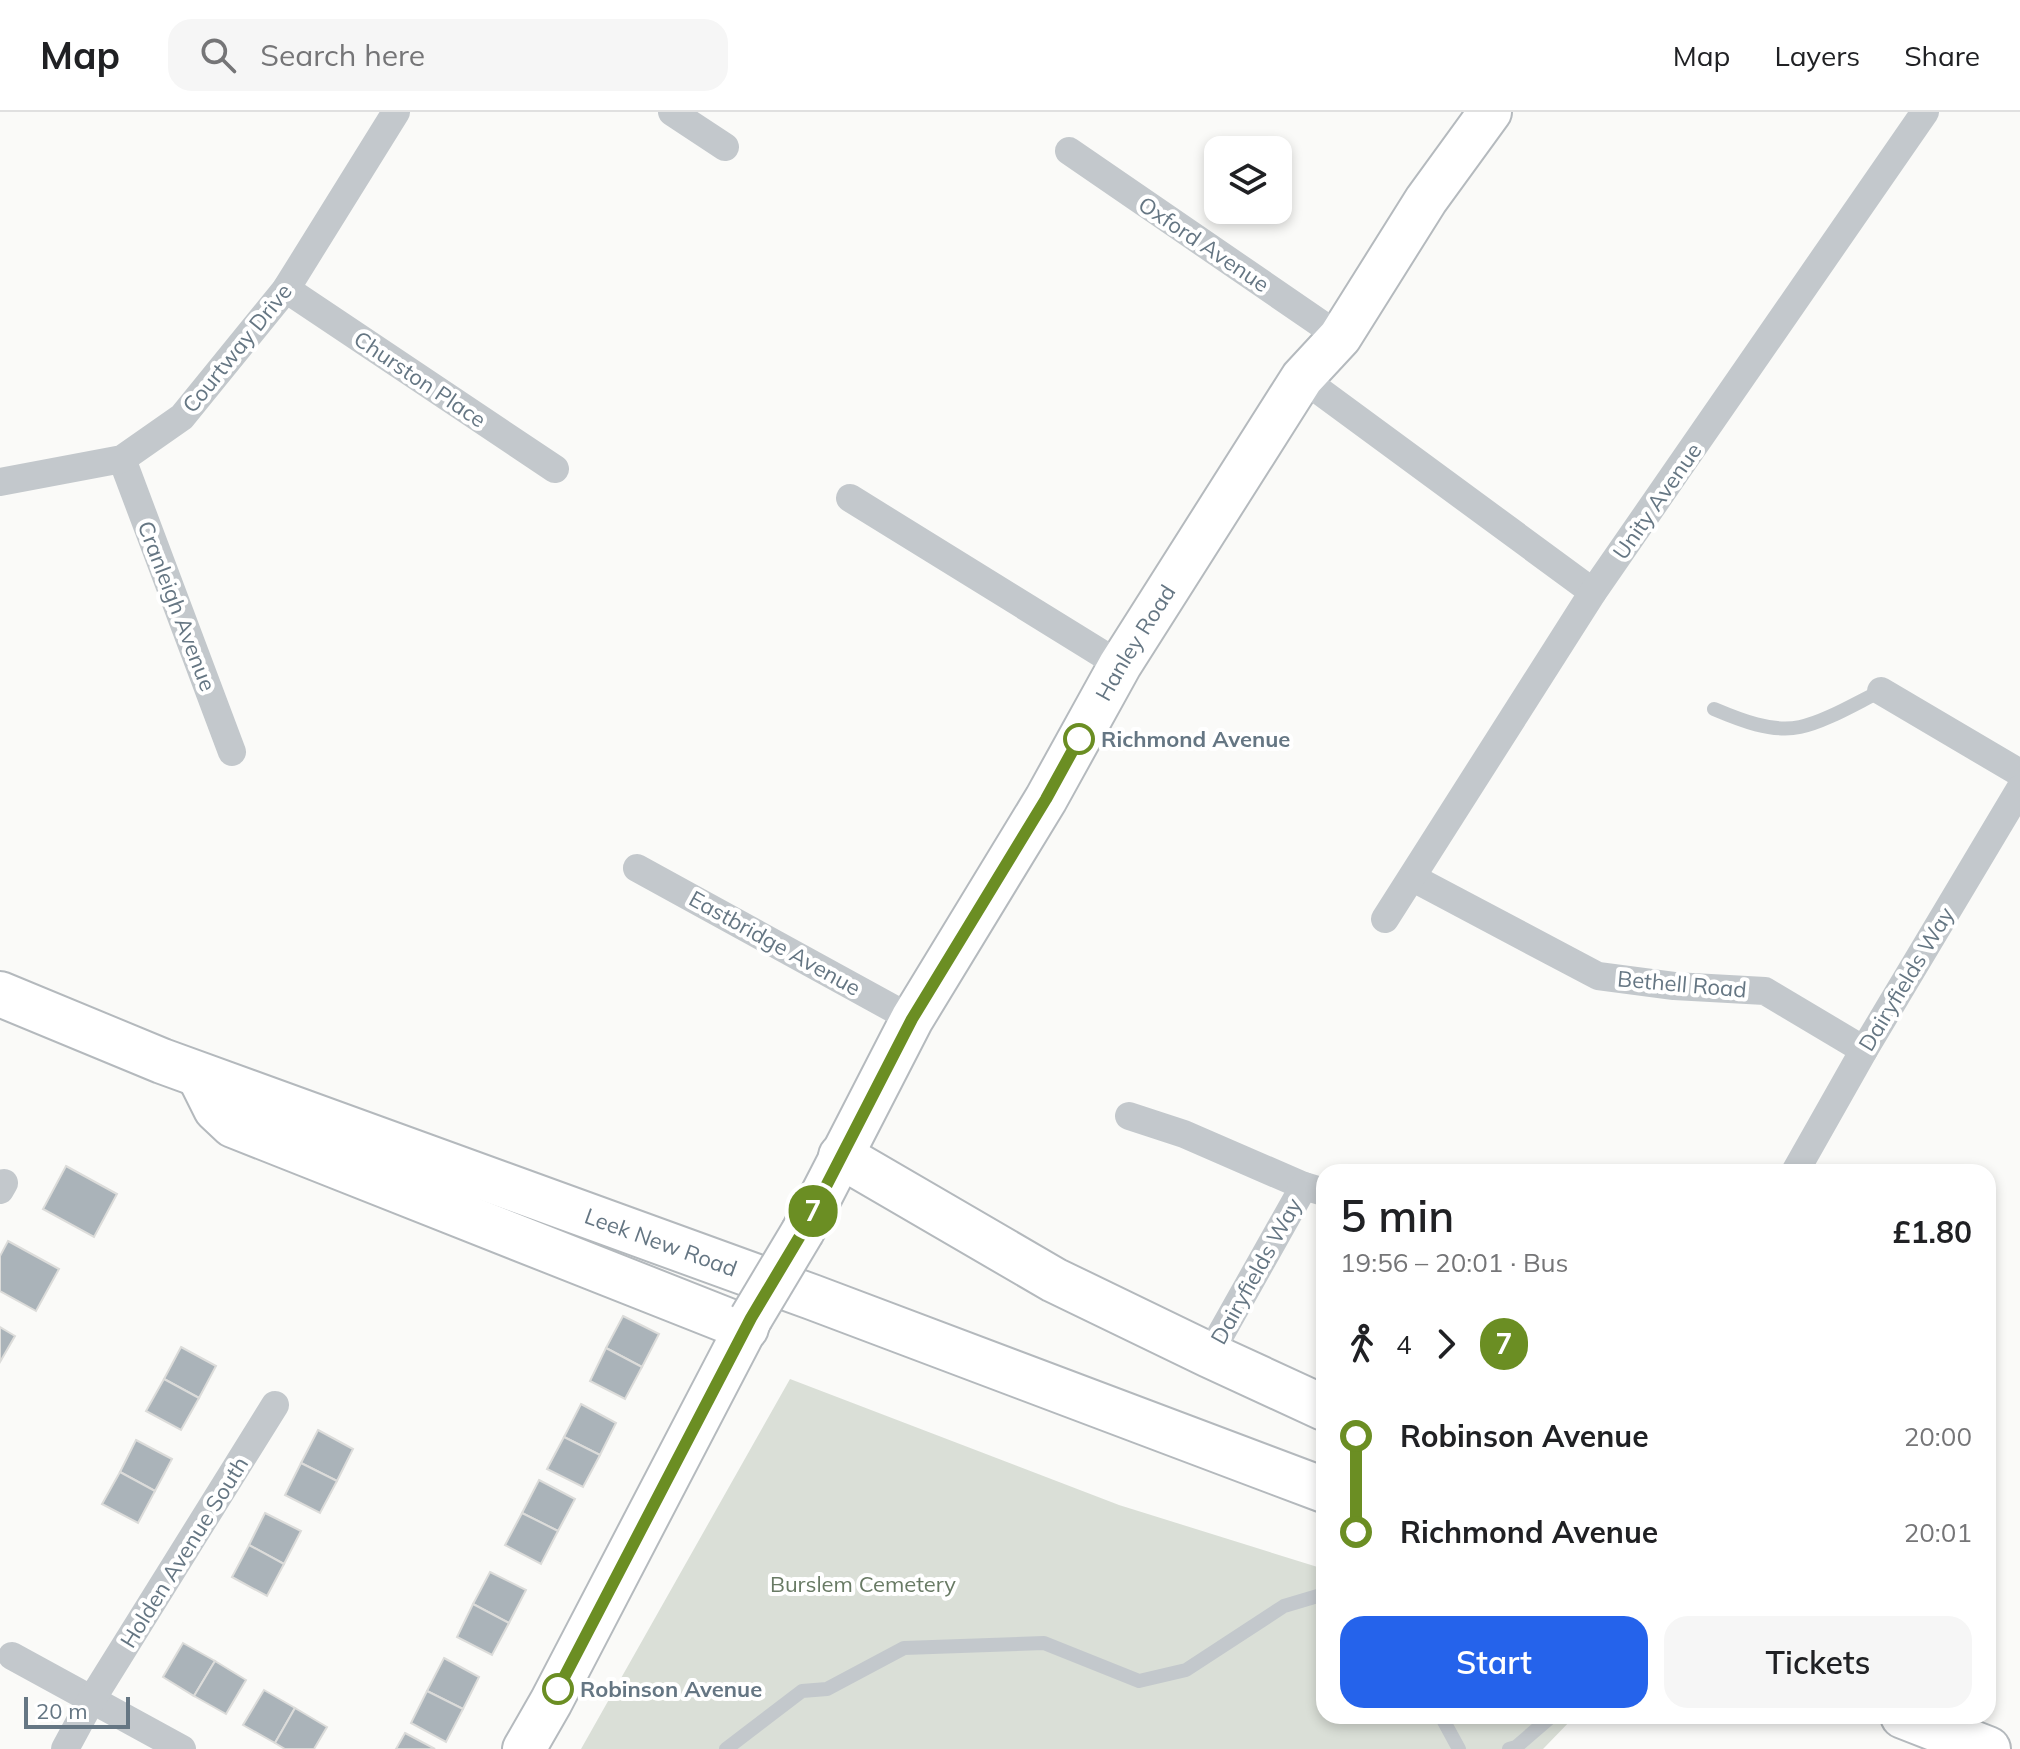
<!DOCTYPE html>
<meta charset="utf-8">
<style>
body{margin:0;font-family:Mulish,sans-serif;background:#f6f6f6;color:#202124;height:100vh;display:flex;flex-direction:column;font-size:30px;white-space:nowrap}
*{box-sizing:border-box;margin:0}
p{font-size:26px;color:#757577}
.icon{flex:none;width:44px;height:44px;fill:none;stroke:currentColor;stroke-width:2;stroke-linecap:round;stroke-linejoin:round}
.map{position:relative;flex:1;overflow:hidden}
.side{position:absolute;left:1316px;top:1052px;width:680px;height:560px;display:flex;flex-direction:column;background:#fff;border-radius:24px;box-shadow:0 4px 12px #0003}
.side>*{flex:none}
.badge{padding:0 16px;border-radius:26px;font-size:28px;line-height:52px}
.tools{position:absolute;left:1204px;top:24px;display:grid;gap:16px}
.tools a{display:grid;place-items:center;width:88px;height:88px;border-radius:16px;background:#fff;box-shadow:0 4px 12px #0003;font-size:40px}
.scale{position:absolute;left:24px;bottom:20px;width:106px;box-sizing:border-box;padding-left:8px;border:4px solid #657683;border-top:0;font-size:22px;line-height:28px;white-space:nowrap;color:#657683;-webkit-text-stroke:6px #fff;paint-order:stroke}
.map>.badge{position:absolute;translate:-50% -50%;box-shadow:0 0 0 4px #fff}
.legs{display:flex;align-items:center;gap:12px;height:88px;padding:0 24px;font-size:26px}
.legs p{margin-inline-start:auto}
.overview{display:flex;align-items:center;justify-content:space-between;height:136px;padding:0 24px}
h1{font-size:44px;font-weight:600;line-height:60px}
.cta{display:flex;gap:16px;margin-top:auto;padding:16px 24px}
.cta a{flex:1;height:92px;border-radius:24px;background:#2563eb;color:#fff;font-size:32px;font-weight:600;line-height:92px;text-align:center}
.cta a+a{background:#f6f6f6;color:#202124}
ul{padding:0 24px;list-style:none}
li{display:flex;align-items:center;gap:28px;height:96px;font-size:30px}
li i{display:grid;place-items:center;width:12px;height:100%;margin:0 10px;background:currentColor}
li i::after{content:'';width:20px;height:20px;margin:-10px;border:6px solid;border-radius:50%;background:#fff}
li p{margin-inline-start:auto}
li:first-child i{background:linear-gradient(#0000 50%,currentColor 0)}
li:last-child i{background:linear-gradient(currentColor 50%,#0000 0)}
header{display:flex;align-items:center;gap:48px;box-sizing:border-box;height:112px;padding:0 40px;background:#fff;border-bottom:2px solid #e0e0e0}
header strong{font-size:38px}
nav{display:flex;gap:44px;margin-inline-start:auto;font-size:28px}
.search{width:560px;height:72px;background:#f6f6f6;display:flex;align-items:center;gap:20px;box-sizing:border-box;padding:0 28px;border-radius:24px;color:#757577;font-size:30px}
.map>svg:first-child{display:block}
.green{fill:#dadfd7}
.building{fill:#aab3b9;stroke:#dcdcda;stroke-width:2}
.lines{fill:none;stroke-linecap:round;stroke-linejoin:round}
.primary-casing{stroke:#b5babe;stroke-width:46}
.highway-casing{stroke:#b4b9bd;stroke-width:48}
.lane{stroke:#c3c8cc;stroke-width:14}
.street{stroke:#c3c8cc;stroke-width:28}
.primary{stroke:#fff;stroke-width:42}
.highway{stroke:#fff;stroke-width:44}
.primary-bridge-casing{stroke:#b5babe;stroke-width:46;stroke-linecap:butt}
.primary-bridge{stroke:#fff;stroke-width:42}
.line-1-casing{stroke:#fff;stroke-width:18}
.line-1{stroke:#6b8e23;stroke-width:12}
.stop-1-dot{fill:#fff;stroke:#6b8e23;stroke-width:4}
.labels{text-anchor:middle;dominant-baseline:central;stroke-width:8;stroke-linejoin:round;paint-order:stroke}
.street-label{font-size:22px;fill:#657683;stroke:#fff}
.stop-label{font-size:22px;font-weight:bold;fill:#657683;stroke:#fff;text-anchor:start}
.park-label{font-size:22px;fill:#687a64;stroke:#fff}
</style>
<header>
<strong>Map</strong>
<div class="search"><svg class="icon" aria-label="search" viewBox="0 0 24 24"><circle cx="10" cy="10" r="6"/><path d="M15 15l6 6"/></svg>Search here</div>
<nav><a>Map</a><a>Layers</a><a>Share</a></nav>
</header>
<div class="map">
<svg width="2020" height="1637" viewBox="0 0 2020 1637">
<rect width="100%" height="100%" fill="#fafaf8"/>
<polygon class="green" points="790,1267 1119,1393 1324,1457 1324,1604 1575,1604 1543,1637 581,1637"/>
<g class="building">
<polygon points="66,1054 117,1082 94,1125 43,1097"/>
<polygon points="8,1129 59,1157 36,1199 0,1179 0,1144"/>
<polygon points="623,1204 659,1222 642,1255 606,1236"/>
<polygon points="0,1215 15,1224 0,1250"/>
<polygon points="181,1235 216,1254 199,1286 164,1267"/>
<polygon points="606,1236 642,1255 625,1287 590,1269"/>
<polygon points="164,1267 199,1286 181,1318 146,1299"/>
<polygon points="581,1292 616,1311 600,1343 564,1325"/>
<polygon points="318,1318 353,1337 337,1369 301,1351"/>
<polygon points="564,1325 600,1343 583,1375 547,1357"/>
<polygon points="136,1328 172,1347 155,1379 120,1360"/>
<polygon points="301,1351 337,1369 320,1401 285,1383"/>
<polygon points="120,1360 155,1379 138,1411 102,1392"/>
<polygon points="539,1368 575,1387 558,1419 522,1401"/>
<polygon points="265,1401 301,1419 284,1452 249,1433"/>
<polygon points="522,1401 558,1419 541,1452 505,1433"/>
<polygon points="249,1433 284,1452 267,1484 232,1465"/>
<polygon points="490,1460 526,1478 509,1511 473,1492"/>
<polygon points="473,1492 509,1511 492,1543 457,1525"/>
<polygon points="183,1531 215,1549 194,1584 163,1565"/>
<polygon points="444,1546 479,1565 463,1597 427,1579"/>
<polygon points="215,1549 246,1568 226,1602 194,1584"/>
<polygon points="264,1578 295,1596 275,1631 243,1613"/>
<polygon points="427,1579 463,1597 446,1630 411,1611"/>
<polygon points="295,1596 327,1615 314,1637 285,1637 275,1631"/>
<polygon points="405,1621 435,1637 396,1637"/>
</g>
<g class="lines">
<defs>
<g id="primary">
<path id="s1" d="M803 1119 912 907 1046 687 1120 553 1302 266 1340 225 1426 88 1490 0"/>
<polyline points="524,1637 551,1590 751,1206"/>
</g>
<g id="highway">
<path id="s2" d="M0 882 162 949 812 1185 1324 1378"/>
<polyline points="199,963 216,997 233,1013 746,1216"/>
<polyline points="841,1044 1054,1168 1209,1243 1324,1296"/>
<polyline points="1903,1604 1988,1637"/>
</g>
</defs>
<use href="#primary" class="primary-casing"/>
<use href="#highway" class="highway-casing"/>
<g class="lane">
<path d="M1714 597C1740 608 1772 621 1800 615 1825 610 1858 590 1881 579"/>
<polyline points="1441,1604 1459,1637"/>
<polyline points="726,1637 802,1579 827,1577 904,1536 1044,1531 1139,1569 1186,1558 1284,1494 1321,1483 1324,1484"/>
<polyline points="1509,1637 1516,1635 1552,1604"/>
</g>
<g class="street">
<polyline points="672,0 725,35"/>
<polyline points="1069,39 1340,225"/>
<polyline points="286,177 555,357"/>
<polyline points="1302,266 1593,480"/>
<polyline points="122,347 232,640"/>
<polyline points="0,370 122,347 182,305 286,177 396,0"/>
<polyline points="850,386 1120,553"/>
<polyline points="1881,579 2020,661"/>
<polyline points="637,756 912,907"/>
<polyline points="1413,766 1598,864 1674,874 1765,879 1864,938"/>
<polyline points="1385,807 1593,480 1925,0"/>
<polyline points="1129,1004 1184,1022 1304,1074 1324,1080"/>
<polyline points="1795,1060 1864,938 2020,677"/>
<polyline points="0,1078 4,1071"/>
<polyline points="1209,1243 1304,1074"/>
<polyline points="12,1544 182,1637"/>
<polyline points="65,1637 92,1587 275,1293"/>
</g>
<use href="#primary" class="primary"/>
<use href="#highway" class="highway"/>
<defs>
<polyline id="primary-bridge" points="751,1206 803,1119"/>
</defs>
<use href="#primary-bridge" class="primary-bridge-casing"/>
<use href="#primary-bridge" class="primary-bridge"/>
</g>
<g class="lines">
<defs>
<polyline id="line-1" points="558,1577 751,1206 803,1119 912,907 1046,687 1079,627"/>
</defs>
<use href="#line-1" class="line-1-casing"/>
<use href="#line-1" class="line-1"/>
</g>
<g class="stop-1-dot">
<circle cx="1079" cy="627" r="14"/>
<circle cx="558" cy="1577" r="14"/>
</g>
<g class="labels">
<g class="street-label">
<text transform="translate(1204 132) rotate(34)">Oxford Avenue</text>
<text transform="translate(237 236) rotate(-51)">Courtway Drive</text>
<text transform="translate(420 267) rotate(34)">Churston Place</text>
<text transform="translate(1657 389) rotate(-55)">Unity Avenue</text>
<text transform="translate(177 494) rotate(69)">Cranleigh Avenue</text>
<text stroke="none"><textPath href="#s1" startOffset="676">Hanley Road</textPath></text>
<text transform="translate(775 831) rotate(29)">Eastbridge Avenue</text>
<text transform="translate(1906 867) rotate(-59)">Dairyfields Way</text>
<text transform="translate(1682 872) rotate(5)">Bethell Road</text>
<text stroke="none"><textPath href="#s2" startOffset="706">Leek New Road</textPath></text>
<text transform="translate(1256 1159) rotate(-61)">Dairyfields Way</text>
<text transform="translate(184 1440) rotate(-58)">Holden Avenue South</text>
</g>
<g class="stop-label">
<text x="1101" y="627">Richmond Avenue</text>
<text x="580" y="1577">Robinson Avenue</text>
</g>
<g class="park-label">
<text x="863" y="1472">Burslem Cemetery</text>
</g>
</g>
</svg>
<div class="tools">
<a><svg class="icon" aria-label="layers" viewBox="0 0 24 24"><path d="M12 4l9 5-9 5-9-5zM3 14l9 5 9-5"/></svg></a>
</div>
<div class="scale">20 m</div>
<b class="badge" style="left:813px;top:1099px;background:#6b8e23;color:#fff">7</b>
<section class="side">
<div class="overview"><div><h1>5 min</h1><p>19:56 – 20:01 · Bus</p></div><b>£1.80</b></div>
<div class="legs"><svg class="icon" aria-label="walk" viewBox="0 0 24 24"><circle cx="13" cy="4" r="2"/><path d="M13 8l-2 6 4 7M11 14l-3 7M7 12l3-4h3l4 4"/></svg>4<svg class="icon" aria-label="forward" viewBox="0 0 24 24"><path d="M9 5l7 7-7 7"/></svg><b class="badge" style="background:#6b8e23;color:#fff">7</b></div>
<ul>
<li><i style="color:#6b8e23"></i><b>Robinson Avenue</b><p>20:00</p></li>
<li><i style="color:#6b8e23"></i><b>Richmond Avenue</b><p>20:01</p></li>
</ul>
<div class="cta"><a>Start</a><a>Tickets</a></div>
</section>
</div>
